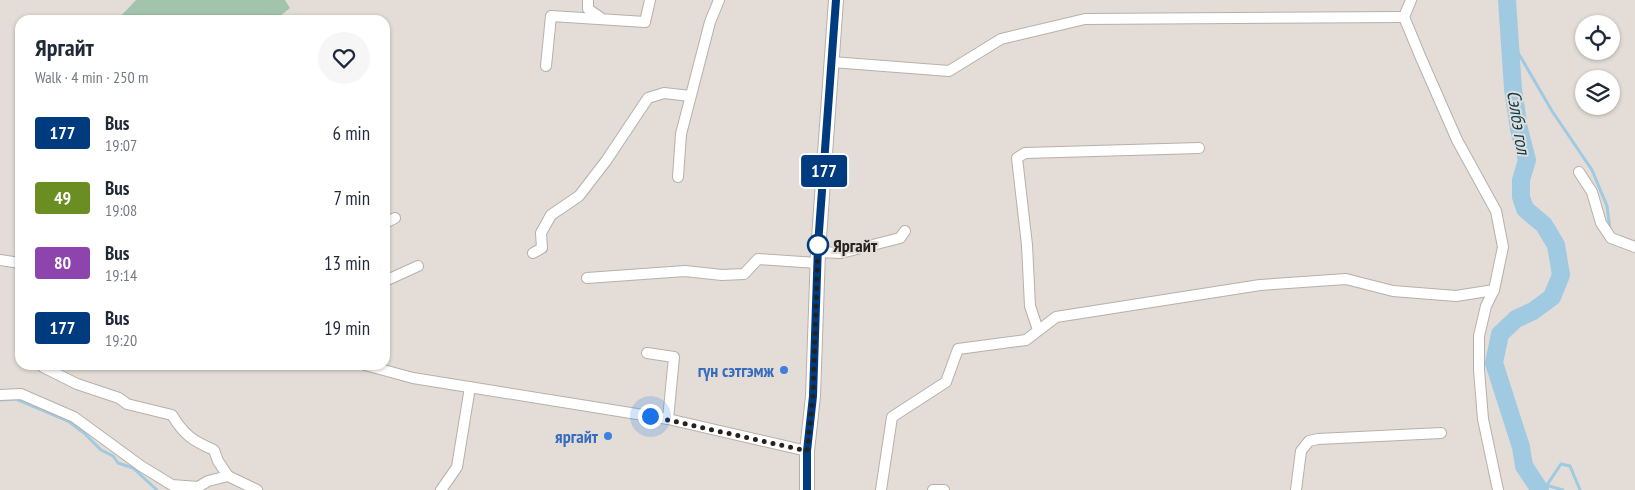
<!DOCTYPE html>
<meta charset="utf-8">
<style>
body{margin:0;font-family:"PT Sans Narrow",sans-serif;background:#f6f6f7;color:#1f2937;height:100vh;display:flex;flex-direction:column;font-size:19px;white-space:nowrap}
*{box-sizing:border-box;margin:0}
p{font-size:16px;color:#747a83}
.icon{flex:none;width:28px;height:28px;fill:none;stroke:currentColor;stroke-width:2;stroke-linecap:round;stroke-linejoin:round}
.map{position:relative;flex:1;overflow:hidden}
.sheet{position:absolute;left:15px;top:15px;width:375px;height:355px;display:flex;flex-direction:column;background:#fff;border-radius:15px;box-shadow:0 1px 4px #0004}
.sheet>*{flex:none}
.badge{padding:0 10px;border-radius:4px;font-size:18px;line-height:32px}
.fabs{position:absolute;left:1575px;top:15px;display:grid;gap:10px}
.fabs a{display:grid;place-items:center;width:45px;height:45px;border-radius:50%;background:#fff;box-shadow:0 1px 4px #0004;font-size:25px}
.you{position:absolute;width:25px;height:25px;margin:-12px;border:4px solid #fff;border-radius:50%;background:#1a73e8;box-shadow:0 0 0 8px #1a73e833}
.map>.badge{position:absolute;translate:-50% -50%;box-shadow:0 0 0 2px #fff}
.round{display:grid;place-items:center;flex:none;width:52px;height:52px;border-radius:26px;background:#f6f6f7}
.head{display:flex;align-items:center;justify-content:space-between;height:85px;padding:0 20px}
h1{font-size:24px;font-weight:800;line-height:38px}
ul{padding:0;list-style:none}
li{display:flex;align-items:center;gap:15px;height:65px;padding:0 20px}
li div{flex:1}
li b{display:block;font-size:19px}
li em{font-style:normal}
li .badge{min-width:55px;font-weight:700;text-align:center}
.map>svg:first-child{display:block}
.green{fill:#a2c4ad}
.lines{fill:none;stroke-linecap:round;stroke-linejoin:round}
.stream{stroke:#9fcae1;stroke-width:3}
.river{stroke:#9fcae1;stroke-width:18}
.minor-casing{stroke:#b7b0aa;stroke-width:12}
.secondary-casing{stroke:#b7b0aa;stroke-width:16}
.minor{stroke:#fff;stroke-width:10}
.secondary{stroke:#fff;stroke-width:14}
.line-casing{stroke:#fff;stroke-width:11}
.line{stroke:#003b80;stroke-width:8}
.walk{stroke:#24221f;stroke-width:5;stroke-dasharray:0 9}
.stop-dot{fill:#fff;stroke:#003b80;stroke-width:2.5}
.shop-dot{fill:#3f7fe0;stroke:#e4ddd7;stroke-width:2}
.labels{text-anchor:middle;dominant-baseline:central;stroke-width:4;stroke-linejoin:round;paint-order:stroke}
.stop-label{font-size:18px;font-weight:bold;fill:#24221f;stroke:#e4ddd7;text-anchor:start}
.shop-label{font-size:18px;font-weight:bold;fill:#366cbe;stroke:#e4ddd7;text-anchor:end}
.water-label{font-size:19px;font-style:italic;fill:#054159;stroke:#e4ddd7}
</style>
<div class="map">
<svg width="1635" height="490" viewBox="0 0 1635 490">
<rect width="100%" height="100%" fill="#e4ddd7"/>
<polygon class="green" points="136,0 285,0 290,8 275,20 117,20"/>
<g class="lines">
<g class="stream">
<polyline points="1514,0 1509,37 1552,111 1592,170 1607,206 1610,229"/>
<polyline points="0,400 16,399 68,421 84,433 101,450 113,456 118,463 133,468 157,490"/>
<polyline points="1535,482 1563,490"/>
<polyline points="1547,485 1561,464 1570,466 1580,490"/>
</g>
<polyline class="river" points="1507,0 1513,89 1519,129 1527,160 1521,180 1521,197 1525,209 1544,225 1556,245 1561,275 1552,297 1533,311 1516,319 1500,334 1494,363 1521,447 1524,466 1540,490"/>
<defs>
<g id="minor">
<polyline points="588,0 588,9 601,18"/>
<polyline points="832,62 949,71 1001,39 1085,19 1404,17"/>
<polyline points="546,66 551,16 645,22 650,0"/>
<polyline points="1579,172 1592,192 1601,223 1611,238 1635,247"/>
<polyline points="678,177 681,134 710,22 719,0"/>
<polyline points="385,223 395,218"/>
<polyline points="818,252 841,253 900,238 905,231"/>
<polyline points="533,253 542,248 541,233 551,215 579,196 606,161 648,98 664,93 690,96"/>
<polyline points="0,260 20,263"/>
<polyline points="587,278 685,271 722,275 744,274 758,259 817,263"/>
<polyline points="385,281 418,266"/>
<polyline points="1494,290 1486,306 1479,336 1479,370 1483,419 1498,490"/>
<polyline points="1038,330 1030,306 1027,245 1017,158 1025,153 1199,148"/>
<polyline points="647,353 674,357 668,419"/>
<polyline points="365,365 413,378 668,419 807,451"/>
<path d="M43 367 77 384 119 398 127 404 172 415C184 435 193 441 214 450L218 461 228 476"/>
<polyline points="0,395 21,394 74,417 141,466 172,485 198,487 208,481 228,476 257,490"/>
<polyline points="441,490 457,467 470,387"/>
<polyline points="881,490 892,417 946,382 958,349 1026,340 1056,317 1260,285 1346,279 1393,291 1456,296 1494,290 1503,247 1496,211 1457,140 1421,58 1404,17 1411,0"/>
<polyline points="933,490 944,490"/>
<polyline points="1296,490 1301,451 1309,441 1318,439 1441,433"/>
</g>
<polyline id="secondary" points="807,490 807,451 813,396 818,252 836,0"/>
</defs>
<use href="#minor" class="minor-casing"/>
<use href="#secondary" class="secondary-casing"/>
<use href="#minor" class="minor"/>
<use href="#secondary" class="secondary"/>
</g>
<g class="lines">
<defs>
<polyline id="line" points="807,490 807,451 813,396 818,245 836,0"/>
</defs>
<use href="#line" class="line-casing"/>
<use href="#line" class="line"/>
<polyline class="walk" points="650,416 807,451 813,396 818,245"/>
</g>
<circle class="stop-dot" cx="818" cy="245" r="10"/>
<g class="shop-dot">
<circle cx="784" cy="370" r="5"/>
<circle cx="608" cy="436" r="5"/>
</g>
<g class="labels">
<g class="stop-label">
<text x="833" y="245">Яргайт</text>
</g>
<g class="shop-label">
<text x="774" y="370">гүн сэтгэмж</text>
<text x="598" y="436">яргайт</text>
</g>
<g class="water-label">
<text transform="translate(1519 122) rotate(81)">Сэлбэ гол</text>
</g>
</g>
</svg>
<div class="fabs">
<a><svg class="icon" aria-label="locate" viewBox="0 0 24 24"><circle cx="12" cy="12" r="6"/><path d="M12 2v4M12 18v4M2 12h4M18 12h4"/></svg></a>
<a><svg class="icon" aria-label="layers" viewBox="0 0 24 24"><path d="M12 4l9 5-9 5-9-5zM3 14l9 5 9-5"/></svg></a>
</div>
<div class="you" style="left:650px;top:416px"></div>
<b class="badge" style="left:824px;top:171px;background:#003b80;color:#fff">177</b>
<section class="sheet">
<div class="head"><div><h1>Яргайт</h1><p>Walk · 4 min · 250 m</p></div><a class="round"><svg class="icon" aria-label="heart" viewBox="0 0 24 24"><path d="M12 20l-8-8c-3-5 5-10 8-4 3-6 11-1 8 4z"/></svg></a></div>
<ul>
<li><span class="badge" style="background:#003b80;color:#fff">177</span><div><b>Bus</b><p>19:07</p></div><em>6 min</em></li>
<li><span class="badge" style="background:#6b8e23;color:#fff">49</span><div><b>Bus</b><p>19:08</p></div><em>7 min</em></li>
<li><span class="badge" style="background:#8e44ad;color:#fff">80</span><div><b>Bus</b><p>19:14</p></div><em>13 min</em></li>
<li><span class="badge" style="background:#003b80;color:#fff">177</span><div><b>Bus</b><p>19:20</p></div><em>19 min</em></li>
</ul>
</section>
</div>
